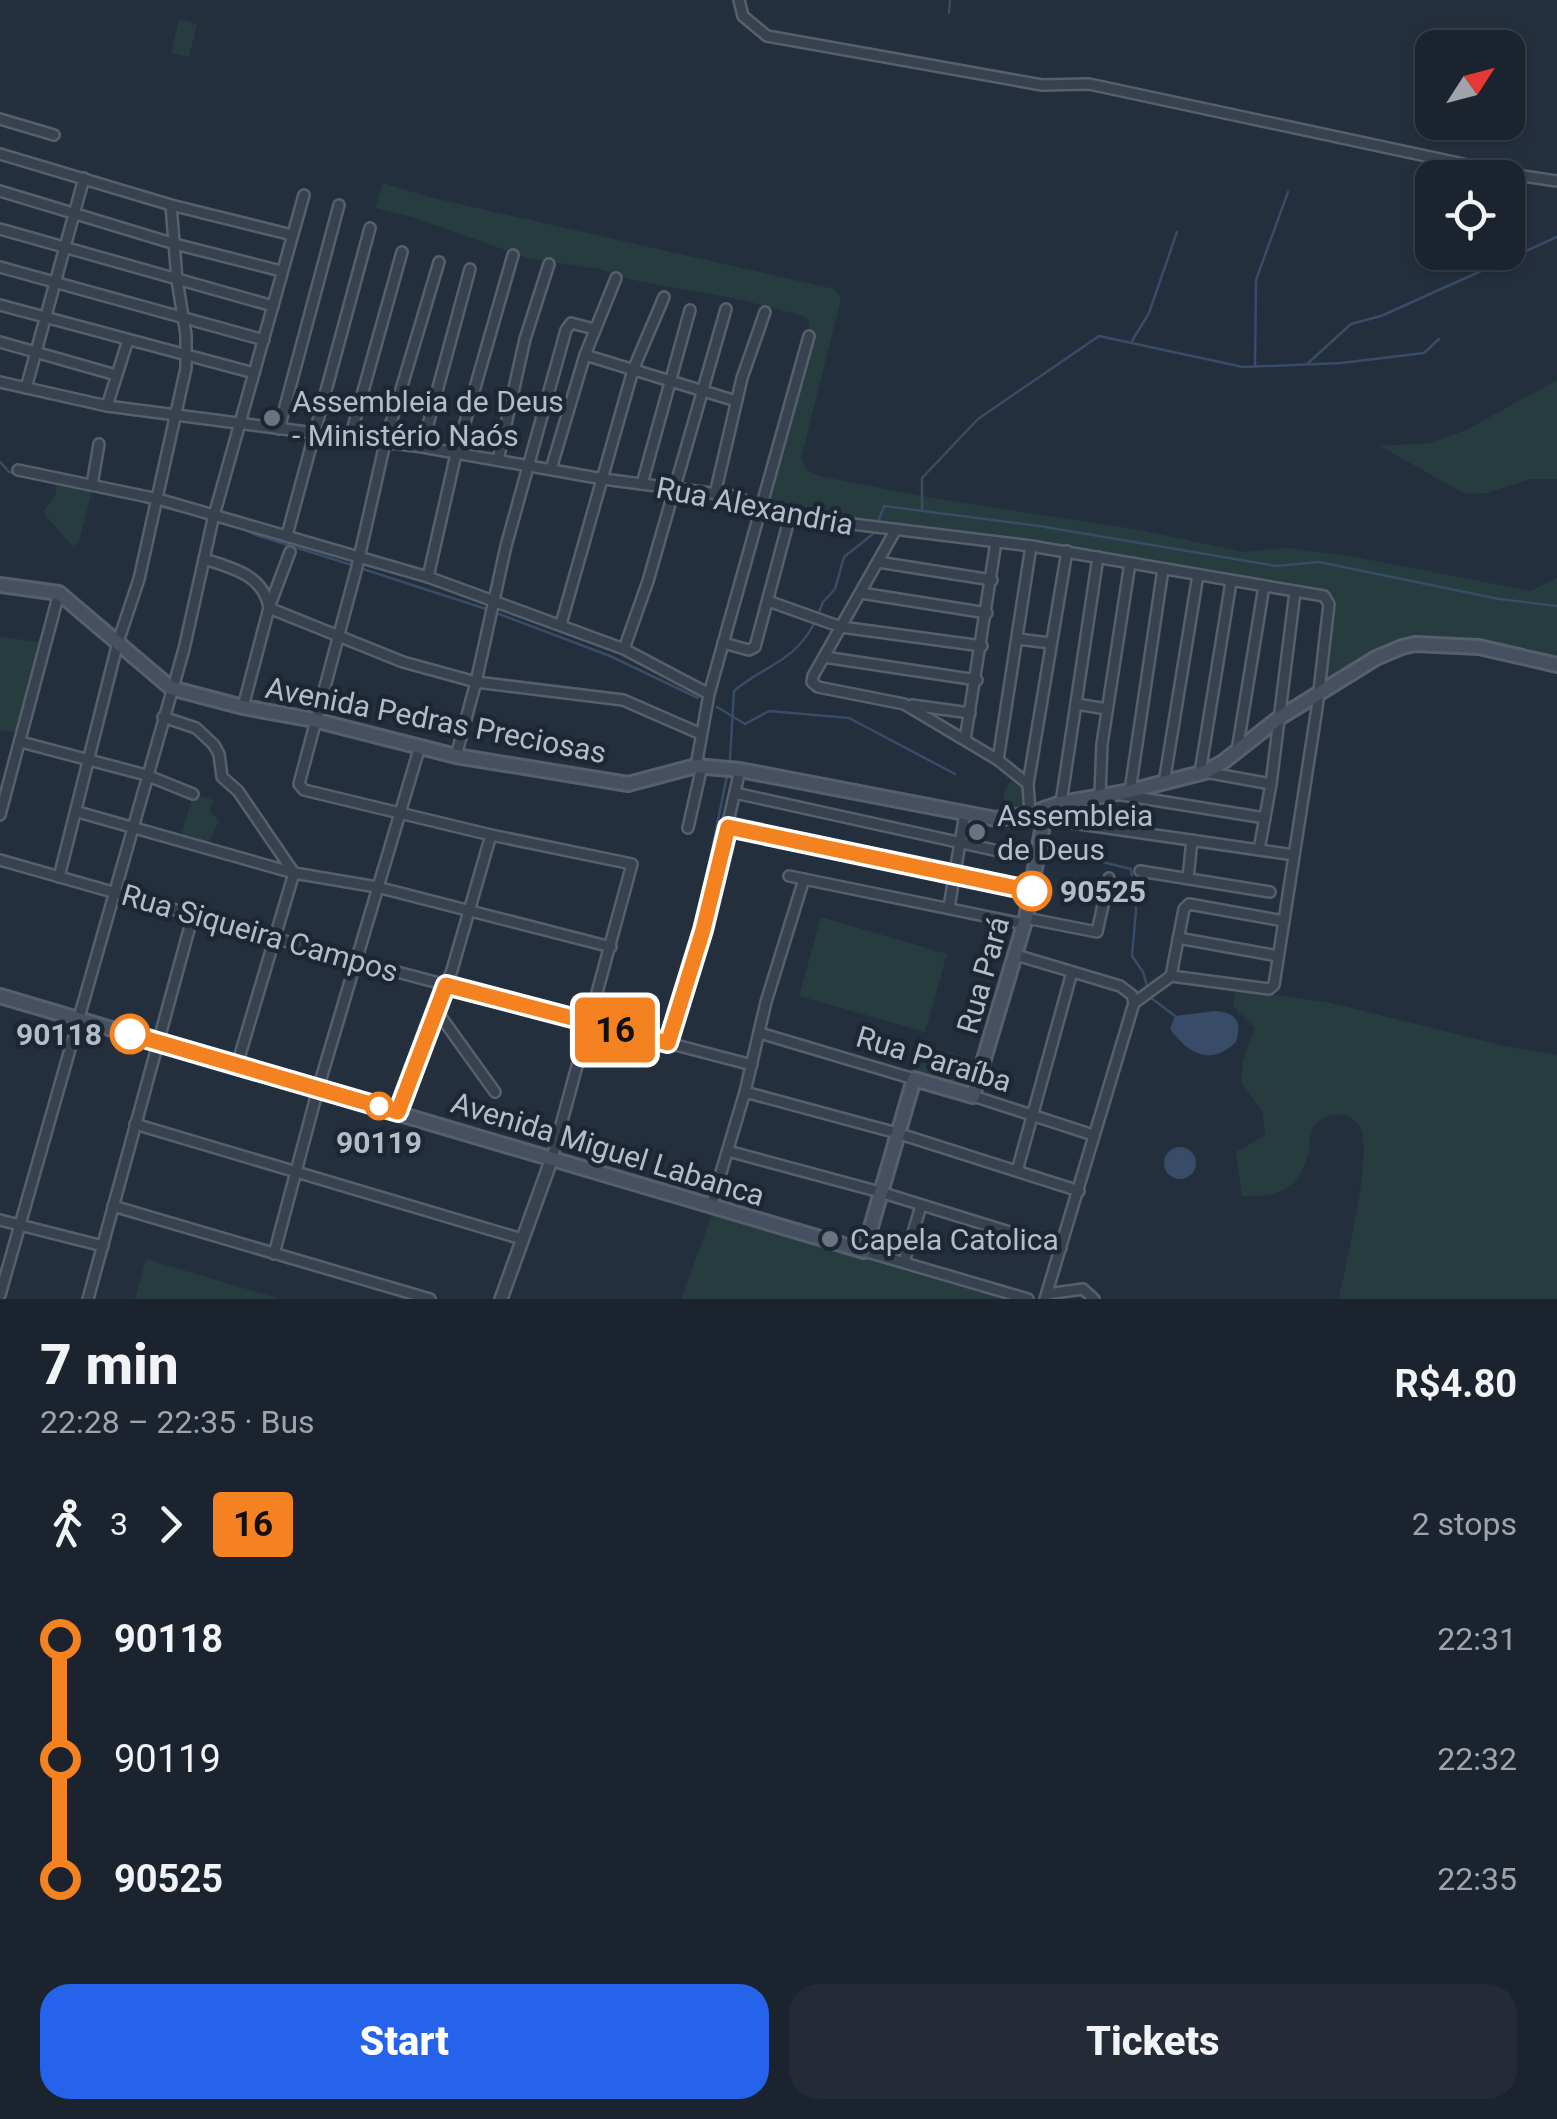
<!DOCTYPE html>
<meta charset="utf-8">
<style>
body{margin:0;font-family:Roboto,sans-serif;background:#242b36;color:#f1f3f6;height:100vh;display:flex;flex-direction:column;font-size:38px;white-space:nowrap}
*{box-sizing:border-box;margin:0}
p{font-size:32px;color:#a0a4aa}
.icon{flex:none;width:55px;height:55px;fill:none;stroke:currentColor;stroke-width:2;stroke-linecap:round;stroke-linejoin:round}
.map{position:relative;height:1299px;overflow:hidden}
.sheet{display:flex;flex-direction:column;background:#1b232e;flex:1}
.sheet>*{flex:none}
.badge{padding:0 20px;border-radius:8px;font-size:35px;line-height:65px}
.needle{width:65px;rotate:54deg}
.tools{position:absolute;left:1415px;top:30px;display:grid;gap:20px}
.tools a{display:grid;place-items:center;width:110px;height:110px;border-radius:20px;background:#1b232e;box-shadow:0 2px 8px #0004,0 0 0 2px #39404a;font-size:50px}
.map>.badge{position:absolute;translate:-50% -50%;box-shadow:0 0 0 5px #fff}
.legs{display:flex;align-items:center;gap:15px;height:110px;padding:0 40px;font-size:32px}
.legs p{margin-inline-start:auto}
.headline{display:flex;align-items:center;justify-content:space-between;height:170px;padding:0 40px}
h1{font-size:55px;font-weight:800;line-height:75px}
.primary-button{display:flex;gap:20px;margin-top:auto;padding:20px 40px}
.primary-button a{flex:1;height:115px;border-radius:30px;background:#2563eb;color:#fff;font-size:40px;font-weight:800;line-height:115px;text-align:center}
.primary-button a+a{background:#242b36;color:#f1f3f6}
ul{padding:0 40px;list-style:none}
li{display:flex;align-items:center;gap:35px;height:120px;font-size:38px}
li i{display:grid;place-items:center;width:15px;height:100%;margin:0 12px;background:currentColor}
li i::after{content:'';width:25px;height:25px;margin:-12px;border:8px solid;border-radius:50%;background:#1b232e}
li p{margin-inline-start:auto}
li:first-child i{background:linear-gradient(#0000 50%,currentColor 0)}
li:last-child i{background:linear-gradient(currentColor 50%,#0000 0)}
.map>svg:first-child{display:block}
.green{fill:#263c3f}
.water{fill:#394c67}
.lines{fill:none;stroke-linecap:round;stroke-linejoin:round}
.stream{stroke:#394c67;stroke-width:2.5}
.minor-casing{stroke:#565f6c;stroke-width:14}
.tertiary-casing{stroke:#565f6c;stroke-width:16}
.secondary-casing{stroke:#565f6c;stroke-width:18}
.minor{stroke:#38414e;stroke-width:9}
.tertiary{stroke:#38414e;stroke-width:11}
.secondary{stroke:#465061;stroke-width:12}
.line-1-casing{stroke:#fff;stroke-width:22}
.line-1{stroke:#f58220;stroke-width:15}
.worship-dot{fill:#6b7280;stroke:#1d2633;stroke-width:4}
.stop-1-dot{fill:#fff;stroke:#f58220;stroke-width:5}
.labels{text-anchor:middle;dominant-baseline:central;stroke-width:9;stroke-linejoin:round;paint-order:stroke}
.poi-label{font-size:30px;fill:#b4bcc9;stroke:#1d2633;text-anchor:start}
.street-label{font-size:30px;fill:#b4bcc9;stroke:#1d2633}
.stop-label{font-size:30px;font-weight:bold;fill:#b4bcc9;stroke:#1d2633;text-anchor:start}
</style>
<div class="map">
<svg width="1557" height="1299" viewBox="0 0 1557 1299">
<rect width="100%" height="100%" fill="#242f3e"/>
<g class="green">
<polygon points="179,19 197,24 189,57 171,53"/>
<path d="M383 183 429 197 834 289 841 299 801 458 807 470 819 476 932 498 1140 530 1243 552 1287 548 1355 557 1531 591 1557 578V659C1513 644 1449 631 1403 640 1375 645 1350 665 1327 680L1336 601 1328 592 1037 542 911 529 773 508 767 494 811 339 808 320 803 316 742 300 633 280 599 269 530 259 415 218 375 208Z"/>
<polygon points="1557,380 1557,479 1531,479 1486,493 1465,494 1380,446 1431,443 1466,430"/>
<polygon points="55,481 93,487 79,542 72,546 43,512 56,494"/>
<polygon points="0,637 40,642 15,732 0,730"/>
<polygon points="1016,773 1028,784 1030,814 1008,817 1003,794"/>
<polygon points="193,794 214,800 209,810 219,821 206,847 180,839"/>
<polygon points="821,917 947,954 925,1032 799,996"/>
<path d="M1236 989 1331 1003 1504 1046 1557 1055V1299H1339C1345 1266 1375 1150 1359 1125 1348 1110 1324 1111 1313 1128 1310 1133 1310 1143 1309 1150 1301 1187 1279 1199 1242 1196L1236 1152 1265 1135 1263 1113 1241 1082 1243 1060 1255 1028 1233 1006Z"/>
<polygon points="920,1044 969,1058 961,1089 912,1075"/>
<polygon points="713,1212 1003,1299 681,1299"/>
<polygon points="146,1259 280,1299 135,1299"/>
</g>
<g class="water">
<path d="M1216 1011C1237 1013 1242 1022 1236 1042 1210 1067 1188 1053 1170 1029L1175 1016Z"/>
<circle cx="1180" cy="1163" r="16"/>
</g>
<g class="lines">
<g class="stream">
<polyline points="949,13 950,0"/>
<polyline points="1132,341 1149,313 1177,232"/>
<polyline points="1307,364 1351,324 1381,316 1557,237"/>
<polyline points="1255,365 1256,280 1288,192"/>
<polyline points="0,462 9,472 29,477"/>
<polyline points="134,499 150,504"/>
<polyline points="158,506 208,518"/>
<polyline points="922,509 922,478 978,419 1099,336 1243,367 1341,363 1424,353 1439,339"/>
<polyline points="878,522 884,506 1039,526 1276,566 1319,562 1499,599 1557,606"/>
<polyline points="235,525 256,535 355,566"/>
<polyline points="363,569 486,609"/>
<polyline points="819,612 823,602 835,589 844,557 873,534"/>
<polyline points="499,614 610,656 698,698"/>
<polyline points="717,707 745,724 769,711 849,718 955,774"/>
<path d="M730 759 734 691C766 664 792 664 814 624"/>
<polyline points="1078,856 1131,869 1136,910 1132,956 1143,972 1148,989"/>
<polyline points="706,879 727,776"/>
<polyline points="1150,997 1175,1016"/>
</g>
<defs>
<g id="minor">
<polyline points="739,0 743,16 767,36 1042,85 1089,84 1510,174 1557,181"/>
<polyline points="0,119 54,135"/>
<polyline points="0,154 171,205 292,235"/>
<polyline points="0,191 175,244 281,271"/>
<polyline points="0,229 273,306"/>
<polyline points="439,262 385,443 357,567 299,784 304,790 491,835 632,864 552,1158"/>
<polyline points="0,267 264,340"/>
<polyline points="0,305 254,373"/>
<polyline points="0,342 116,375"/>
<polyline points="585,355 736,401"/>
<polyline points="0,382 107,406 422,447 603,479 734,496 779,515 1031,546 1324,596 1329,604 1317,708 1274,985 1269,989 1171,976"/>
<polyline points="26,388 84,178"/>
<polyline points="107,406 128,340"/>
<polyline points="279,429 339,205"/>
<polyline points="350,438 402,252"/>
<polyline points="422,447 470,269"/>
<polyline points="498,460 525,339 549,264"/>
<polyline points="551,469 585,355 616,278"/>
<polyline points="18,470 158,499 428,577 624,649 709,694"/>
<polyline points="642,484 690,310"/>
<polyline points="92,485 99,444"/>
<polyline points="715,494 742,378 765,312"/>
<polyline points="895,531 813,676 812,682 818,687 904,704 998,760 1028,784"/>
<polyline points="287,535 370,228"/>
<path d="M204 559C232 568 264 575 269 608L403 662 476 682 623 700 701 734"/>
<polyline points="878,562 992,580"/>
<polyline points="428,577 456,454 513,255"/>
<polyline points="861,593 987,613"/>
<polyline points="768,601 841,627 982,646"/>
<polyline points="270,605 290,552"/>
<polyline points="561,624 633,370 664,297"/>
<polyline points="1018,639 1050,643"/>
<polyline points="723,643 749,650 755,647 790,516"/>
<polyline points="624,649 648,581 726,309"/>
<polyline points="824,657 977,680"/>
<polyline points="1076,704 1107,709"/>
<polyline points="912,705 970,713"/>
<polyline points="243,707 269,608"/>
<polyline points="163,717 196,728 214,745 219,754 222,777 238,791 294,873 237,1065"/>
<polyline points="965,740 996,542"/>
<polyline points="21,742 146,775 193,794"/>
<polyline points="1237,751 1264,586"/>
<polyline points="456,756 476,682 506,546 566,330 571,323 594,329"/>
<polyline points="998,760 1031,546"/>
<polyline points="696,766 709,694 809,336"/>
<polyline points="1205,772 1271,784"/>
<polyline points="1200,773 1231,582"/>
<polyline points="1164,783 1198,575"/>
<polyline points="1130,791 1163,569"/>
<polyline points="735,793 1039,860"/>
<polyline points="1100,794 1102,744 1130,563"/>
<polyline points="1122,795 1265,818"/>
<polyline points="1061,803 1098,557"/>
<polyline points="78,812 294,873 377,887 611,947"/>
<polyline points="1030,814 1028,784 1067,551"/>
<polyline points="0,815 59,593"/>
<polyline points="1045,819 1294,855"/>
<polyline points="728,827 1032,891"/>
<polyline points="688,828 702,766"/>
<polyline points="1259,850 1271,784 1295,592"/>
<polyline points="0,860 355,961 752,1065"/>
<polyline points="1140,871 1270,892"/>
<polyline points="789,876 1024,924"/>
<polyline points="59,877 118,642 139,579 186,368 186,335 177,280 171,205"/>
<polyline points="1188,878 1192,840"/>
<polyline points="949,907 965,814"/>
<polyline points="1026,918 1097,932 1109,878"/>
<polyline points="1178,938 1278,956"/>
<polyline points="1016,955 1120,986 1132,995 1134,1003 1045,1299"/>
<polyline points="1171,976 1184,909 1189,904 1284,921"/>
<polyline points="1134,1003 1171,976"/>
<polyline points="436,1010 495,1092"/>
<polyline points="760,1033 914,1079"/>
<polyline points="668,1043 703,930 740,770"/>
<polyline points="745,1092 897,1133 1079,1191"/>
<polyline points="973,1096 1093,1135"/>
<polyline points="398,1112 452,970 491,835"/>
<polyline points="135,1124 522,1239"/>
<polyline points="728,1151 880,1192 1061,1248"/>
<polyline points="1017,1171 1072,972"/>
<polyline points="113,1206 430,1299"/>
<polyline points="711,1206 745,1092 766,1002 804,879"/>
<polyline points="0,1220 103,1246"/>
<polyline points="864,1251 1028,1299"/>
<polyline points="274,1254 318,1089 420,746"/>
<polyline points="904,1262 921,1206"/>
<polyline points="1047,1294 1083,1289 1094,1299"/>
<polyline points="0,1295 184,649 213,519 304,195"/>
<polyline points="88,1299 193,915"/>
</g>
<polyline id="tertiary" points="501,1299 552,1158"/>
<g id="secondary">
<polyline points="0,585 59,593 171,688 243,707 314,720 456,756 628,784 696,766 740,770 996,819 1030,814 1061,803 1130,791 1205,772 1223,762 1279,718 1376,658 1402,647 1415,644 1479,647 1557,665"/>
<polyline points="0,996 864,1251 914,1079 973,1096 1026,918 1046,808"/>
</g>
</defs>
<use href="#minor" class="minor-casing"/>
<use href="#tertiary" class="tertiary-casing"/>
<use href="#secondary" class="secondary-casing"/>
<use href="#minor" class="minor"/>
<use href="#tertiary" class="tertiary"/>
<use href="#secondary" class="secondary"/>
</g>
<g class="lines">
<defs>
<polyline id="line-1" points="130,1034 398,1112 446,985 668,1043 703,930 728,827 1032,891"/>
</defs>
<use href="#line-1" class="line-1-casing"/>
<use href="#line-1" class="line-1"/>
</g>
<g class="worship-dot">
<circle cx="272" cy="418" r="10"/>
<circle cx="977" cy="832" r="10"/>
<circle cx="830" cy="1239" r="10"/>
</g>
<g class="stop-1-dot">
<circle cx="1032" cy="891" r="18"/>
<circle cx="130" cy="1034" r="18"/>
<circle cx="379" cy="1106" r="12"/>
</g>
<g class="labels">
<g class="poi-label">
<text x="292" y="401">Assembleia de Deus<tspan x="292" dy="34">- Ministério Naós</tspan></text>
<text x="997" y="815">Assembleia<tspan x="997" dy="34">de Deus</tspan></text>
<text x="850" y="1239">Capela Catolica</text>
</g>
<g class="street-label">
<text transform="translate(755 506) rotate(11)">Rua Alexandria</text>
<text transform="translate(436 720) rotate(11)">Avenida Pedras Preciosas</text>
<text transform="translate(260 933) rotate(16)">Rua Siqueira Campos</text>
<text transform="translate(983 975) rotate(-74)">Rua Pará</text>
<text transform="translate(934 1059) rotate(17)">Rua Paraíba</text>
<text transform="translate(608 1149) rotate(17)">Avenida Miguel Labanca</text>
</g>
<g class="stop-label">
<text x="1060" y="891">90525</text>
<text x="102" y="1034" text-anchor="end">90118</text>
<text x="379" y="1142" text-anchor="middle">90119</text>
</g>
</g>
</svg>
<div class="tools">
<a><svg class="needle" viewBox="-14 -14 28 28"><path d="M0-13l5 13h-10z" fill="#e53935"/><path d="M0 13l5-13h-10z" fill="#a0a4aa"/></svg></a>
<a><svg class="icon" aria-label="locate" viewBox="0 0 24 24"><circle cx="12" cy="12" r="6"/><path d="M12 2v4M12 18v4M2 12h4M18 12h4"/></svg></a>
</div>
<b class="badge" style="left:615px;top:1030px;background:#f58220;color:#111">16</b>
</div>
<section class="sheet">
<div class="headline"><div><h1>7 min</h1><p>22:28 – 22:35 · Bus</p></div><b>R$4.80</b></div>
<div class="legs"><svg class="icon" aria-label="walk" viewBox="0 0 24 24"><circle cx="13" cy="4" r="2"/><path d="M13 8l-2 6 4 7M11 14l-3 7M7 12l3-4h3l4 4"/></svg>3<svg class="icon" aria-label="forward" viewBox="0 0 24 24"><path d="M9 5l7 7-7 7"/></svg><b class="badge" style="background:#f58220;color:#111">16</b><p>2 stops</p></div>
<ul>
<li><i style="color:#f58220"></i><b>90118</b><p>22:31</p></li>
<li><i style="color:#f58220"></i><span>90119</span><p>22:32</p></li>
<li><i style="color:#f58220"></i><b>90525</b><p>22:35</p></li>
</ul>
<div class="primary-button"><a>Start</a><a>Tickets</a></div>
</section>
